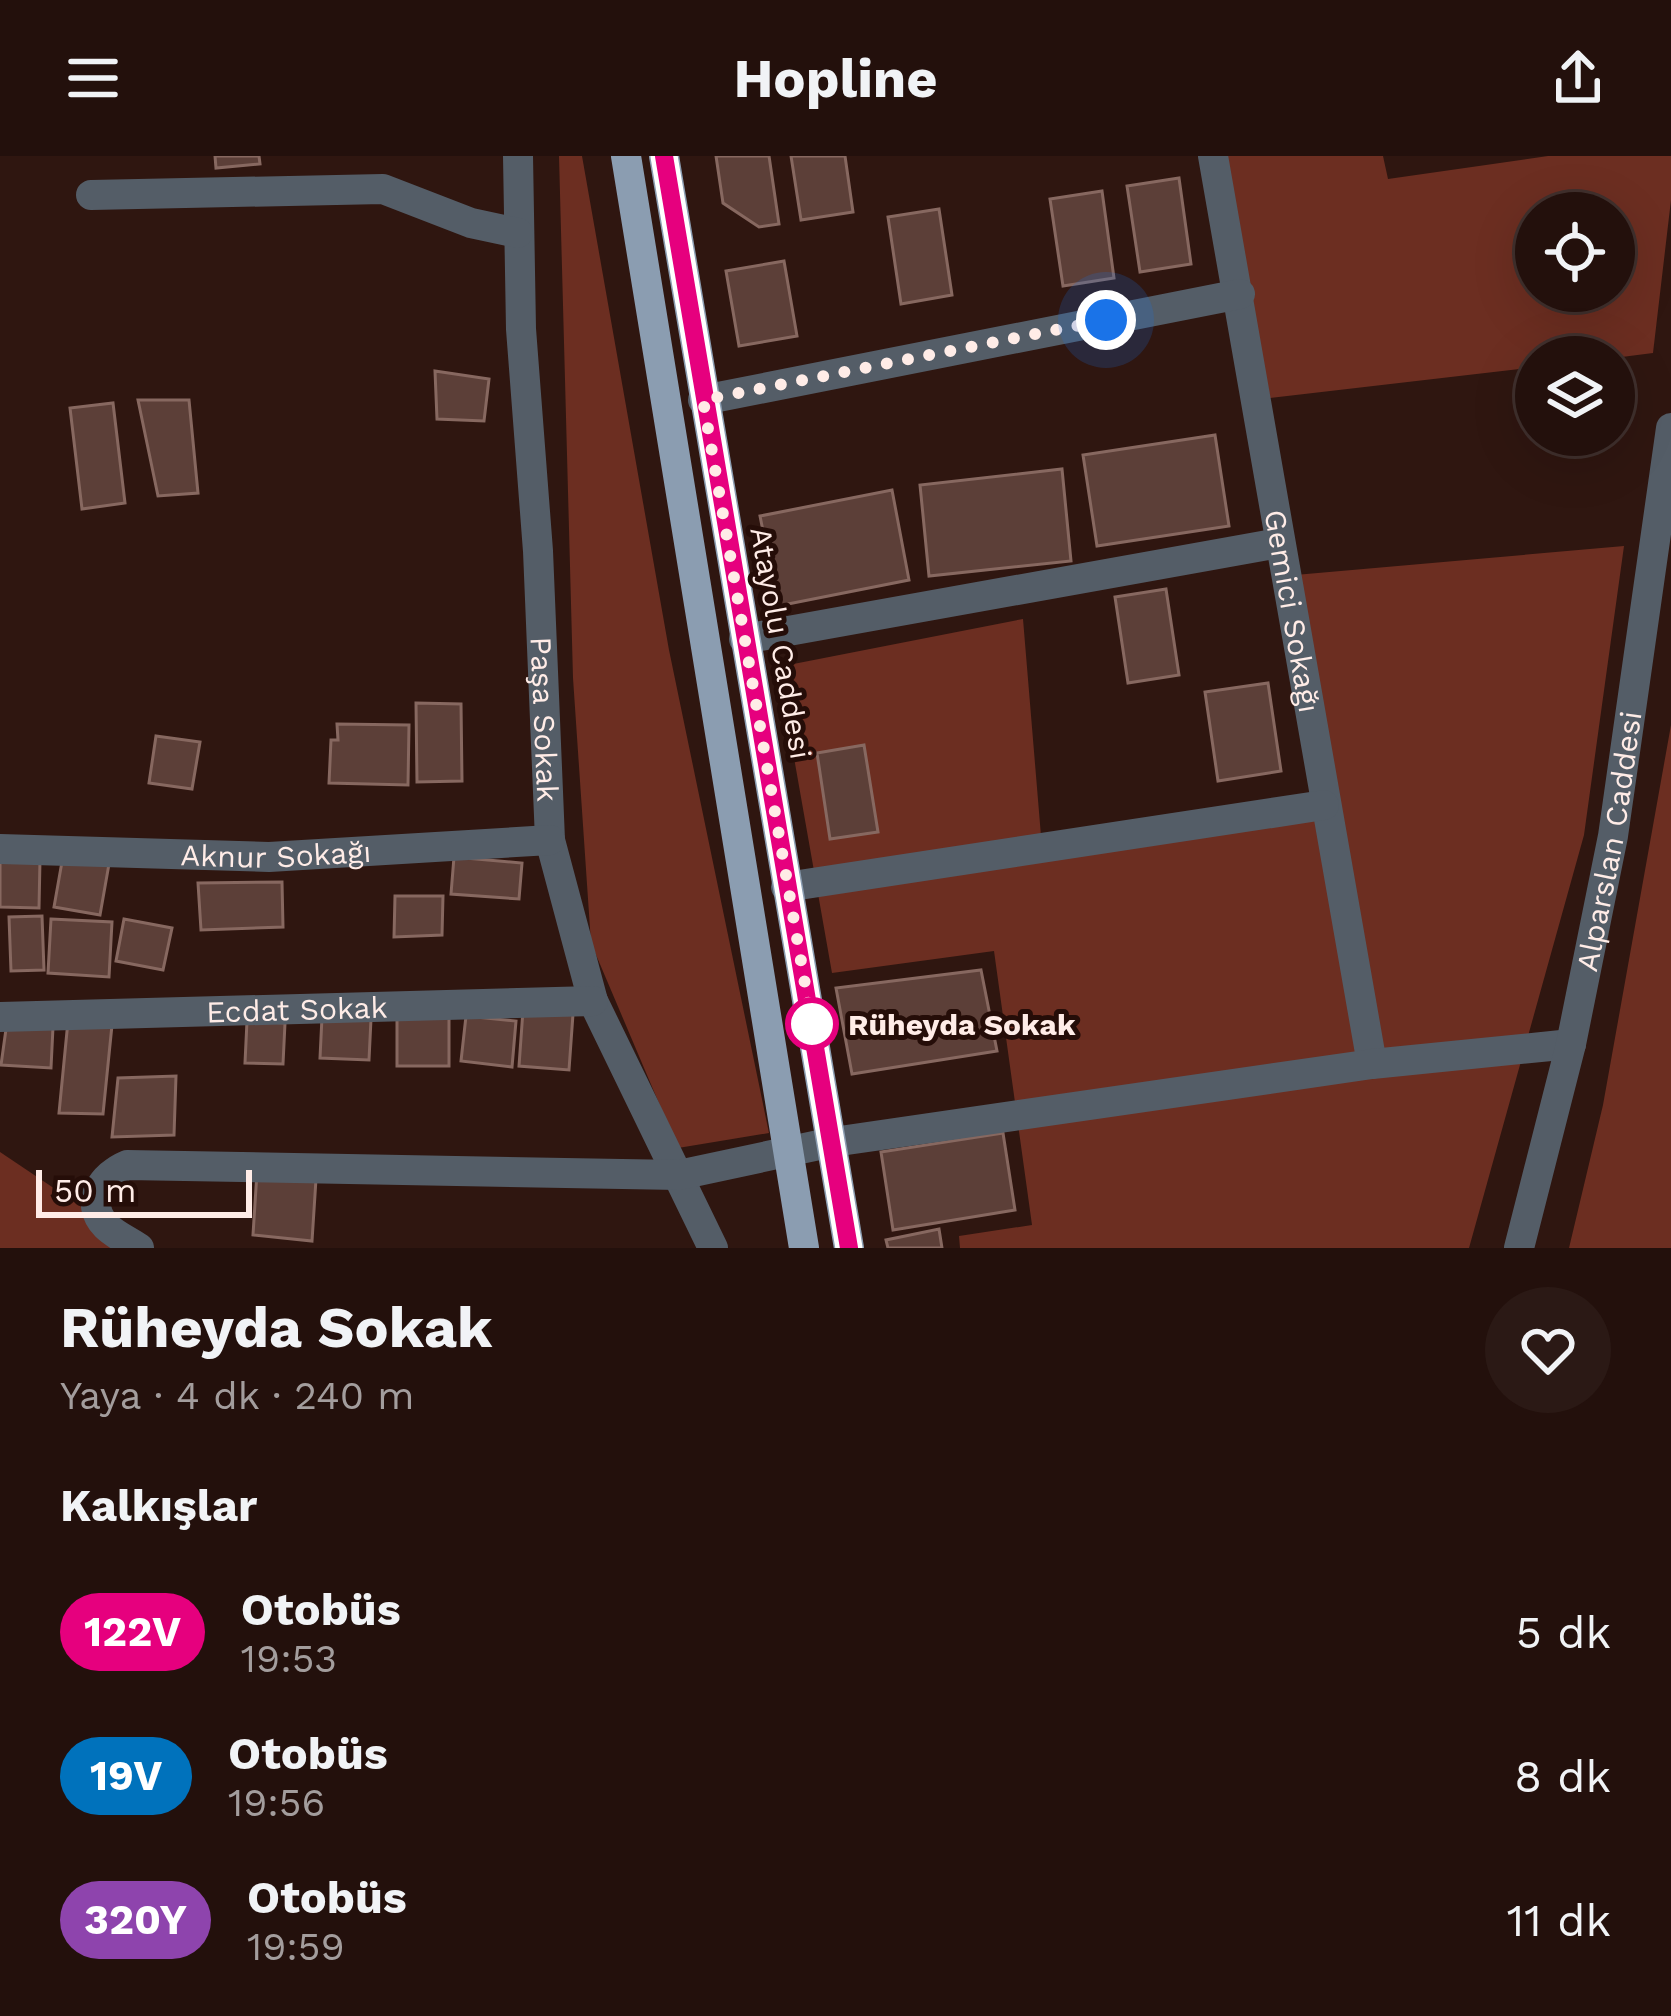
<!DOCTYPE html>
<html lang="tr">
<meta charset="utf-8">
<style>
body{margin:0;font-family:"Work Sans",sans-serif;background:#2b1915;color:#f1f3f6;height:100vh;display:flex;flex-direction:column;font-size:45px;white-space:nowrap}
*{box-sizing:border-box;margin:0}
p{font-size:39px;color:#a39d9d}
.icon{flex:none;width:66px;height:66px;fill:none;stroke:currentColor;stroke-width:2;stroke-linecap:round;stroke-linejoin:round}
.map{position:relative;height:1092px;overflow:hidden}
.sheet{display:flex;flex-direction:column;background:#23100c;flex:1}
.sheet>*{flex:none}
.badge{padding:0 24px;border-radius:39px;font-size:42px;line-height:78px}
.tools{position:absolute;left:1515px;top:36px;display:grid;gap:24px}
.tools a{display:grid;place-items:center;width:120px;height:120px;border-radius:50%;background:#23100c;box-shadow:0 12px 48px #0002,0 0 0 3px #40302d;font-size:60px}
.scale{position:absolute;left:36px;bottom:30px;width:216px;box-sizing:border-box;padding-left:12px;border:6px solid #ffece7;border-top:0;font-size:33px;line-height:42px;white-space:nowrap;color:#ffece7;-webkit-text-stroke:9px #250d08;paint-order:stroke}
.you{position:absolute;width:60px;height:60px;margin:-30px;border:9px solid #fff;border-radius:50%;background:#1a73e8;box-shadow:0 0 0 18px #1a73e833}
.map>.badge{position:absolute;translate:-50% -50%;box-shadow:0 0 0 6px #fff}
h2{padding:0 60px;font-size:45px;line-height:108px}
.round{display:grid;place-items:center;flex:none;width:126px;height:126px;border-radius:63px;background:#2b1915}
.headline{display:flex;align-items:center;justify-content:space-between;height:204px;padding:0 60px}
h1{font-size:57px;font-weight:700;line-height:90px}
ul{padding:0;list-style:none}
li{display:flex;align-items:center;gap:36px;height:144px;padding:0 60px}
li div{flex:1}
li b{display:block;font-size:45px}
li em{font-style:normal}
li .badge{min-width:132px;font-weight:700;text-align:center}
header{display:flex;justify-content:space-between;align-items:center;height:156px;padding:0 60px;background:#23100c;font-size:54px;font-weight:700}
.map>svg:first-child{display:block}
.green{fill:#6c2e21;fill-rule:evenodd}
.building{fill:#5c3f38;stroke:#876860;stroke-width:3}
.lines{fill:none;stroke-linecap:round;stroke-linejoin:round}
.minor{stroke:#545d67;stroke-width:30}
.major{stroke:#8b9db1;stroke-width:30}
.line-casing{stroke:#fff;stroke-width:27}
.line{stroke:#e6007e;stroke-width:18}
.walk{stroke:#ffece7;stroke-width:12;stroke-dasharray:0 21.6}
.stop-dot{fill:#fff;stroke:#e6007e;stroke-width:6}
.labels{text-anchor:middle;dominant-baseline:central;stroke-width:10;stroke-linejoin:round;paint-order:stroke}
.street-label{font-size:30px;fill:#ffece7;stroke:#250d08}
.stop-label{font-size:30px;font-weight:bold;fill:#ffece7;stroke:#250d08;text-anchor:start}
</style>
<header><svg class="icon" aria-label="menu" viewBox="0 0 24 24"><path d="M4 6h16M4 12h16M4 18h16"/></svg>Hopline<svg class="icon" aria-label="share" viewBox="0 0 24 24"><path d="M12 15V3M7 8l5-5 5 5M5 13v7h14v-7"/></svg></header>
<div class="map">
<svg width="1671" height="1092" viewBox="0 0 1671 1092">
<rect width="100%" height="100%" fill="#2f1610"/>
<g class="green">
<polygon points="559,0 582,0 669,494 769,977 678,992 591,787 573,522"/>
<path d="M1225 0H1383L1388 23 1548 0H1671V44L1653 197 1614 202 1536 201V211L1270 242ZM1536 57H1614V135H1536Z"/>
<polygon points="1624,390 1584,679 1469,1092 960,1092 959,1080 1032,1069 994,795 832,817 778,511 1023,463 1043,704 1339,657 1295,419"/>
<polygon points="1671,569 1671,1092 1569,1092 1603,949"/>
<polygon points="0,996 143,1092 0,1092"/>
</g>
<g class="building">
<polygon points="215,0 259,0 260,8 216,12"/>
<polygon points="716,0 769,0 779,68 759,71 723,47"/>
<polygon points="791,0 845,0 853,56 801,64"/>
<polygon points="1179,22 1191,108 1140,116 1127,30"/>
<polygon points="1102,35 1114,122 1063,130 1050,43"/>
<polygon points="939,53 952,139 901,148 888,61"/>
<polygon points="784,105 797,180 739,190 726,115"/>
<polygon points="435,215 489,223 484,265 437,263"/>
<polygon points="138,244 189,244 198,337 158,340"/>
<polygon points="113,247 125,347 82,353 70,252"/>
<polygon points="1215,279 1229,370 1097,390 1083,299"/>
<polygon points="1062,313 1071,405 929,420 920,329"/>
<polygon points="892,334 909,424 778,450 760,360"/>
<polygon points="1166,433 1179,519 1128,527 1115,441"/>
<polygon points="1268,527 1281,615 1218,625 1205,536"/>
<polygon points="416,547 461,548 462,625 417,626"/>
<polygon points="337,568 409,569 408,629 329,627 331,584 338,584"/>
<polygon points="156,580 200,586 192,633 149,627"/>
<polygon points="864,589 878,676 830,683 817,597"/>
<polygon points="63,700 109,708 100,759 54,751"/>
<polygon points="454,701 522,707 519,743 451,738"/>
<polygon points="0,702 40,704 39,752 0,751"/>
<polygon points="282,726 283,771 201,774 198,727"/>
<polygon points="395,740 443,740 442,779 394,781"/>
<polygon points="42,760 44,814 11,815 9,761"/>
<polygon points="51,763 112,766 109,821 48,817"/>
<polygon points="124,763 172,772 163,814 116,805"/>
<polygon points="981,814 997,895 852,918 836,832"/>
<polygon points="523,854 573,858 569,914 519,910"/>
<rect x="397" y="855" width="52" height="55"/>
<polygon points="466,860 516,865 512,911 461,905"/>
<polygon points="322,861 371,863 369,904 320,902"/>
<polygon points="68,865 112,869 103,958 59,957"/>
<polygon points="247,865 285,867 283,908 245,907"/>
<polygon points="7,866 53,871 51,912 1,909"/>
<polygon points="176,920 174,979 112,981 118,922"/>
<polygon points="1003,977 1015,1054 893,1074 881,996"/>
<polygon points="257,1016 316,1023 312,1085 253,1079"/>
<polygon points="939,1073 942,1092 888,1092 886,1084"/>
</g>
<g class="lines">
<g class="minor">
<path id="s1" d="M518 0 521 173 538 395 550 684 593 845 713 1092"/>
<path id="s2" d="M1213 0 1372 908"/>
<polyline points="91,39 383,33 471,67 518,77"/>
<polyline points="703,244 1240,138"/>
<polyline points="744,483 1279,387"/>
<path id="s3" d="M0 693 269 701 550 684"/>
<polyline points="786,731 1324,649"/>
<path id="s4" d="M0 861 593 845"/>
<path d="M139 1092C129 1085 115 1079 106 1070 83 1046 103 1019 127 1009L679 1019 833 986 1372 908 1571 888"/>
<path id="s5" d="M1519 1092 1571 888 1613 680 1671 272"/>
</g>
<g class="major">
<polyline points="626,0 804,1092"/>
<polyline points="664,0 849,1092"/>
</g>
</g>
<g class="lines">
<defs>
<polyline id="line" points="664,0 849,1092"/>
</defs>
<use href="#line" class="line-casing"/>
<use href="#line" class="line"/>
<polyline class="walk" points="812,868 703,244 1106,164"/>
</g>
<circle class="stop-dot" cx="812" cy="868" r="24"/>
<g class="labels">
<g class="street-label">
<text stroke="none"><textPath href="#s2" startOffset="462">Gemici Sokağı</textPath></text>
<text transform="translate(781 487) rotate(80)">Atayolu Caddesi</text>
<text stroke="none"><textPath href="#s1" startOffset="564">Paşa Sokak</textPath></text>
<text stroke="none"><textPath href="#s5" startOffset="417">Alparslan Caddesi</textPath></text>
<text stroke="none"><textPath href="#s3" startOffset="276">Aknur Sokağı</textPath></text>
<text stroke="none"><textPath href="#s4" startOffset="297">Ecdat Sokak</textPath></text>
</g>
<g class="stop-label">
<text x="848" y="868">Rüheyda Sokak</text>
</g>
</g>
</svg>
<div class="tools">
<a><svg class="icon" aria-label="locate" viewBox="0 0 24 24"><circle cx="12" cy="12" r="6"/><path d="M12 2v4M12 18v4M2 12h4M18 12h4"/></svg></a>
<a><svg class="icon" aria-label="layers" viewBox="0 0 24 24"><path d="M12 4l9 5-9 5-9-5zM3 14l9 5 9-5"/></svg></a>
</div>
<div class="scale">50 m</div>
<div class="you" style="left:1106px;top:164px"></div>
</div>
<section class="sheet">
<div class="headline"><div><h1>Rüheyda Sokak</h1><p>Yaya · 4 dk · 240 m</p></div><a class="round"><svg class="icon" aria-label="heart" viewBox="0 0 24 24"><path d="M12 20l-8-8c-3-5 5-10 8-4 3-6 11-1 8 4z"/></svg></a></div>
<h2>Kalkışlar</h2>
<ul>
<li><span class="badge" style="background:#e6007e;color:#fff">122V</span><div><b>Otobüs</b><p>19:53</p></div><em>5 dk</em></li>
<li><span class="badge" style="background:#0072bc;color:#fff">19V</span><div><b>Otobüs</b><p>19:56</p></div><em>8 dk</em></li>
<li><span class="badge" style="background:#8e44ad;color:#fff">320Y</span><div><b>Otobüs</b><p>19:59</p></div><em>11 dk</em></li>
</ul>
</section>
